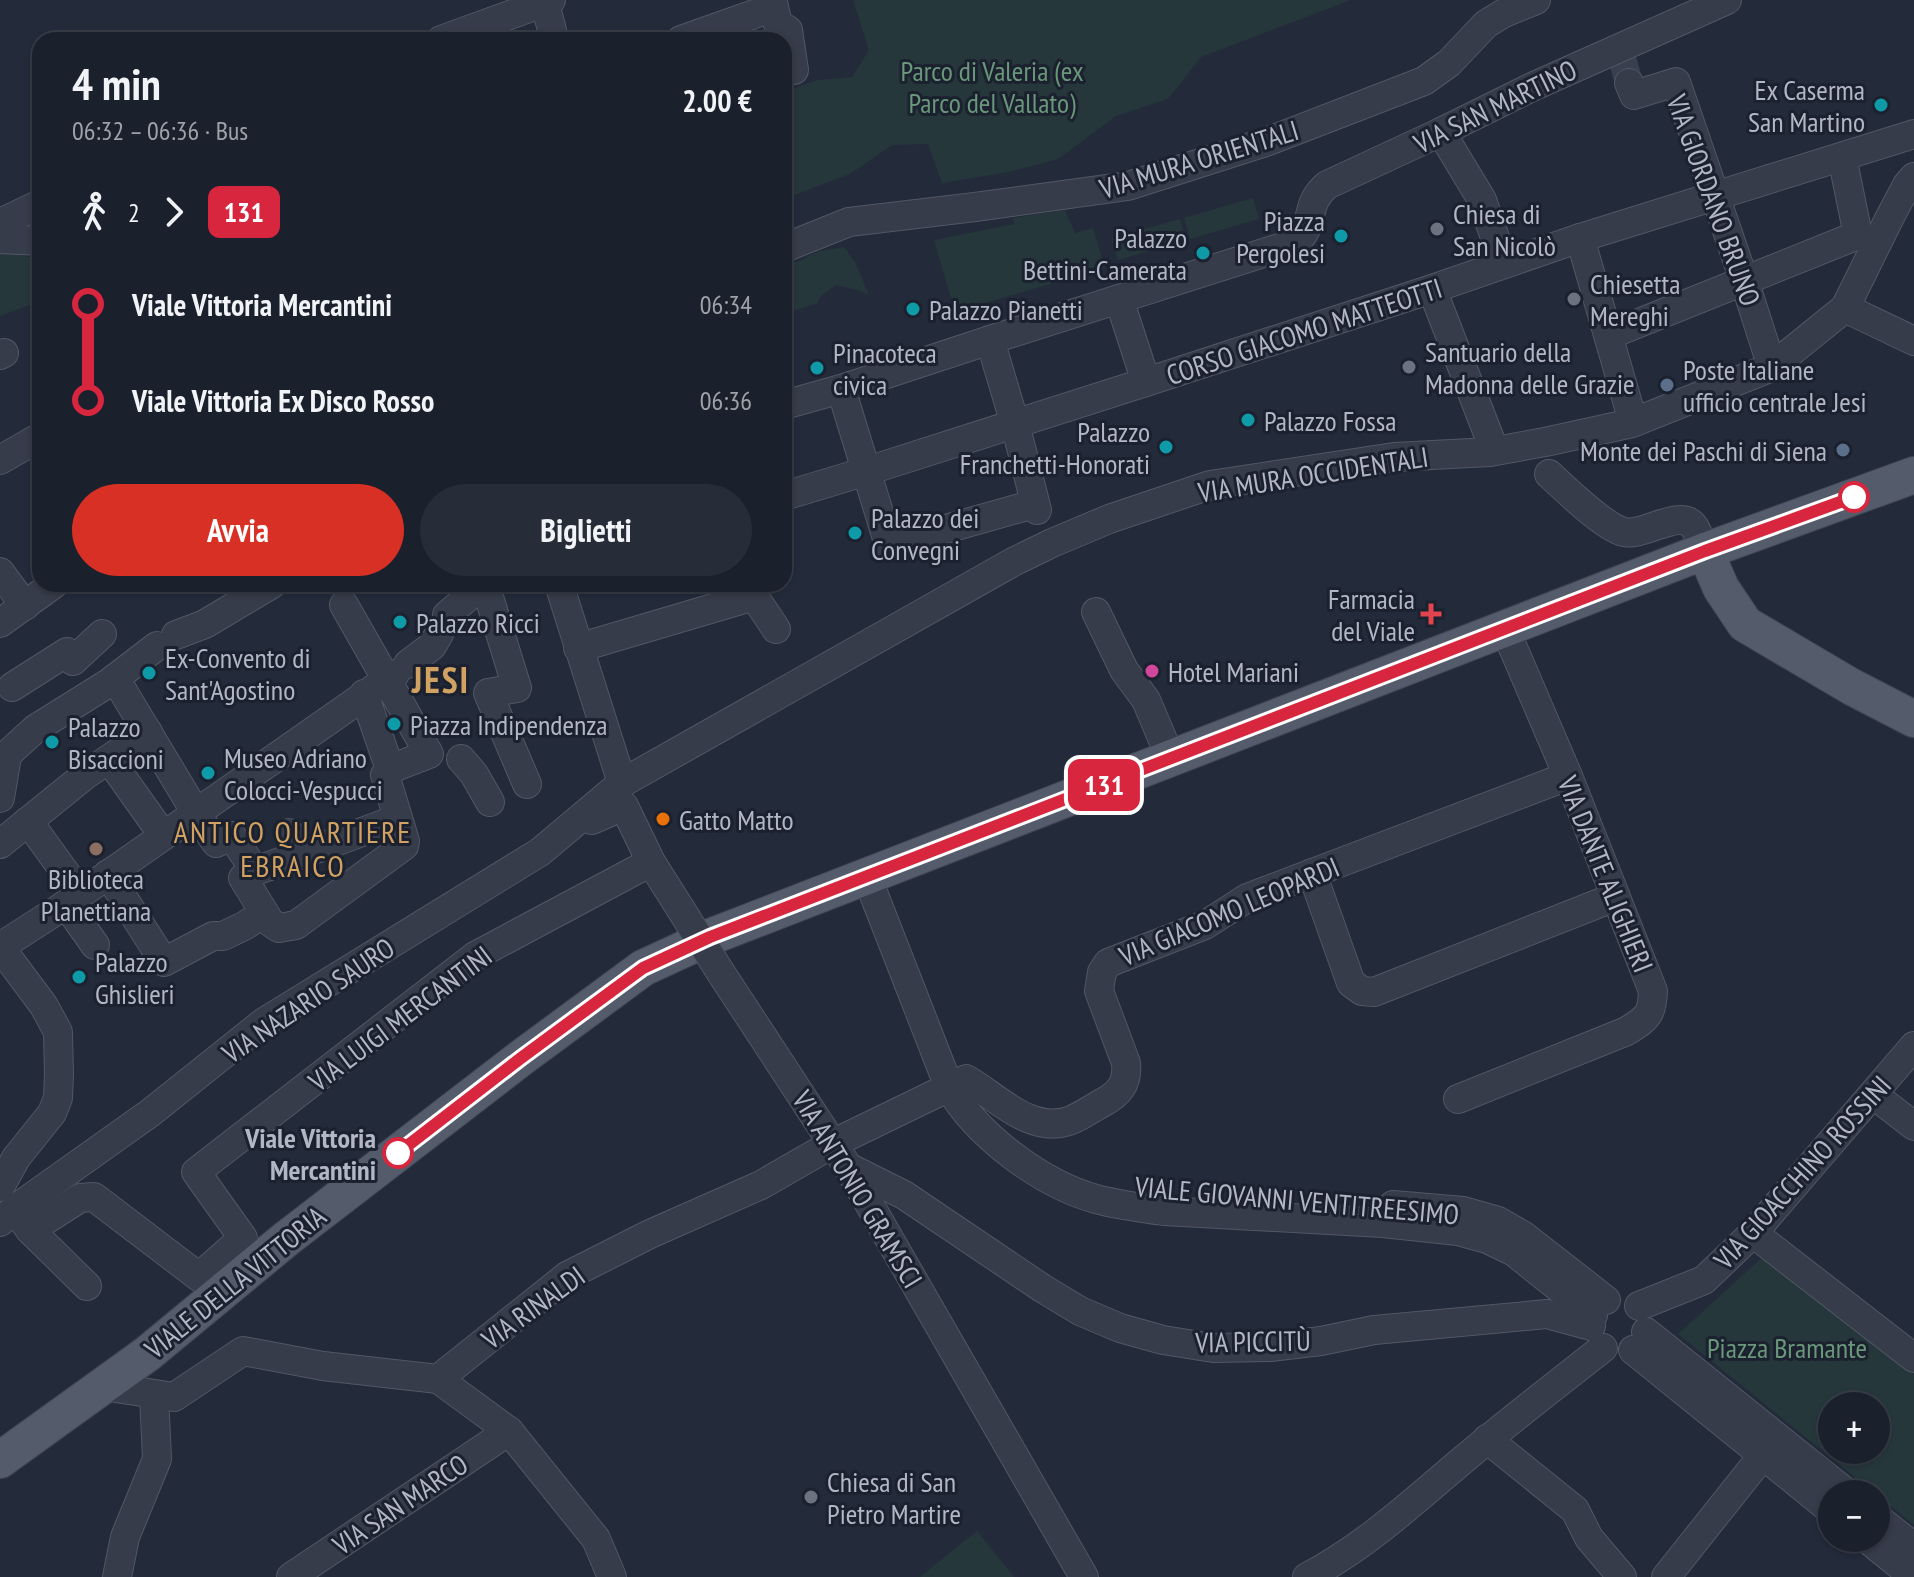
<!DOCTYPE html>
<html lang="it">
<meta charset="utf-8">
<style>
body{margin:0;font-family:"PT Sans Narrow",sans-serif;background:#272d38;color:#f1f3f6;height:100vh;display:flex;flex-direction:column;font-size:30px;white-space:nowrap}
*{box-sizing:border-box;margin:0}
p{font-size:26px;color:#9fa3a9}
.icon{flex:none;width:44px;height:44px;fill:none;stroke:currentColor;stroke-width:2;stroke-linecap:round;stroke-linejoin:round}
.map{position:relative;flex:1;overflow:hidden}
.panel{position:absolute;left:32px;top:32px;width:760px;height:560px;display:flex;flex-direction:column;background:#1a202c;border-radius:24px;box-shadow:0 2px 6px #0004,0 0 0 2px #383e48}
.panel>*{flex:none}
.badge{padding:0 16px;border-radius:12px;font-size:28px;line-height:52px}
.buttons{position:absolute;left:1818px;top:1392px;display:grid;gap:16px}
.buttons a{display:grid;place-items:center;width:72px;height:72px;border-radius:50%;background:#1a202c;box-shadow:0 2px 6px #0004,0 0 0 2px #383e48;font-size:40px}
.map>.badge{position:absolute;translate:-50% -50%;box-shadow:0 0 0 4px #fff}
.legs{display:flex;align-items:center;gap:12px;height:88px;padding:0 40px;font-size:26px}
.legs p{margin-inline-start:auto}
.headline{display:flex;align-items:center;justify-content:space-between;height:136px;padding:0 40px}
h1{font-size:44px;font-weight:600;line-height:60px}
.cta{display:flex;gap:16px;margin-top:auto;padding:16px 40px}
.cta a{flex:1;height:92px;border-radius:48px;background:#d93025;color:#fff;font-size:32px;font-weight:600;line-height:92px;text-align:center}
.cta a+a{background:#272d38;color:#f1f3f6}
ul{padding:0 40px;list-style:none}
li{display:flex;align-items:center;gap:28px;height:96px;font-size:30px}
li i{display:grid;place-items:center;width:12px;height:100%;margin:0 10px;background:currentColor}
li i::after{content:'';width:20px;height:20px;margin:-10px;border:6px solid;border-radius:50%;background:#1a202c}
li p{margin-inline-start:auto}
li:first-child i{background:linear-gradient(#0000 50%,currentColor 0)}
li:last-child i{background:linear-gradient(currentColor 50%,#0000 0)}
.map>svg:first-child{display:block}
.green{fill:#26373c;fill-rule:evenodd}
.lines{fill:none;stroke-linecap:round;stroke-linejoin:round}
.minor-tunnel{stroke:#383f4f;stroke-width:28;stroke-dasharray:28 14;stroke-linecap:butt}
.minor-casing{stroke:#525765;stroke-width:30}
.major-casing{stroke:#404553;stroke-width:38}
.minor{stroke:#363c4a;stroke-width:28}
.major{stroke:#545b6b;stroke-width:36}
.minor-bridge-casing{stroke:#525765;stroke-width:30;stroke-linecap:butt}
.minor-bridge{stroke:#363c4a;stroke-width:28}
.line-1-casing{stroke:#fff;stroke-width:18}
.line-1{stroke:#d7263d;stroke-width:12}
.culture-dot{fill:#0f9aa8;stroke:#1c212f;stroke-width:3}
.worship-dot{fill:#6b7280;stroke:#1c212f;stroke-width:3}
.service-dot{fill:#5c6f8a;stroke:#1c212f;stroke-width:3}
.stop-1-dot{fill:#fff;stroke:#d7263d;stroke-width:4}
.health-dot{fill:#e0444e;stroke:#1c212f;stroke-width:3}
.hotel-dot{fill:#d1479c;stroke:#1c212f;stroke-width:3}
.food-dot{fill:#e8710a;stroke:#1c212f;stroke-width:3}
.education-dot{fill:#8d6e63;stroke:#1c212f;stroke-width:3}
.labels{text-anchor:middle;dominant-baseline:central;stroke-width:6;stroke-linejoin:round;paint-order:stroke}
.park-label{font-size:28px;fill:#69977a;stroke:#1c212f}
.poi-label{font-size:28px;fill:#b2b7c6;stroke:#1c212f;text-anchor:start}
.street-label{font-size:28px;fill:#b2b7c6;stroke:#1c212f}
.stop-label{font-size:28px;font-weight:bold;fill:#b2b7c6;stroke:#1c212f;text-anchor:end}
.neighbourhood-label{font-size:30px;letter-spacing:2px;fill:#d1a262;stroke:#1c212f}
.district-label{font-size:36px;font-weight:bold;letter-spacing:2px;fill:#d1a262;stroke:#1c212f}
</style>
<div class="map">
<svg width="1914" height="1577" viewBox="0 0 1914 1577">
<rect width="100%" height="100%" fill="#232a3a"/>
<g class="green">
<polygon points="853,0 1351,0 1201,57 1168,99 1116,116 1058,159 1009,172 942,183 928,144 892,145 850,174 784,199 784,92 817,80 852,77 869,50"/>
<polygon points="1253,198 1259,219 1190,239 1184,218"/>
<polygon points="1065,210 1075,233 1093,228 1105,268 955,312 934,240 1014,224 1013,218"/>
<polygon points="1180,219 1186,240 1118,260 1111,238"/>
<path d="M844 247 855 262 869 295 860 291 836 285 821 296 817 303 796 310 784 306V260C797 265 799 261 810 255 819 250 834 249 844 247Z"/>
<polygon points="9,252 40,260 40,301 0,316 0,254"/>
<path d="M1766 1254 1914 1374V1525L1678 1334ZM1832 1406H1876V1450H1832Z"/>
<polygon points="977,1531 1014,1577 920,1577"/>
</g>
<g class="lines">
<polyline class="minor-tunnel" points="1622,58 1629,83"/>
<defs>
<g id="minor">
<polyline points="544,0 552,30 551,40"/>
<polyline points="774,7 778,24 788,30 794,70"/>
<polyline points="441,40 551,0"/>
<polyline points="681,40 774,7 772,0"/>
<polyline points="1629,83 1634,95 1676,82 1744,280 1772,367"/>
<polyline points="1441,132 1482,200 1504,264"/>
<polyline points="0,223 40,204"/>
<polyline points="1580,238 1630,411"/>
<polyline points="0,239 40,241"/>
<polyline points="784,248 849,222 975,207 1128,186 1266,142 1424,81 1449,63 1486,24 1504,13 1536,0"/>
<polyline points="1432,289 1490,439 1490,452"/>
<polyline points="1119,299 1146,382"/>
<polyline points="1845,308 1914,341"/>
<polyline points="1609,335 1858,235 1842,157"/>
<polyline points="990,340 1015,424 1037,510"/>
<polyline points="0,355 4,353"/>
<polyline points="841,389 889,545 1034,504"/>
<path d="M784 405 841 389 990 340 1295 243C1317 224 1303 205 1327 185L1441 132 1532 87 1727 0"/>
<polyline points="0,460 40,437"/>
<path d="M1549 474C1565 489 1604 527 1624 532 1644 537 1682 506 1695 528 1699 535 1702 544 1705 551"/>
<polyline points="784,496 867,471 1146,382 1432,289 1580,238 1914,134"/>
<polyline points="0,572 25,606"/>
<polyline points="485,584 517,688 488,693 527,784"/>
<polyline points="559,584 622,783"/>
<polyline points="750,584 754,596 776,629"/>
<polyline points="344,605 429,754 390,769 364,694"/>
<polyline points="1096,612 1124,670 1146,700 1171,759"/>
<polyline points="447,615 483,584"/>
<polyline points="0,623 54,584"/>
<polyline points="176,635 205,624 272,584"/>
<polyline points="578,648 754,596"/>
<polyline points="73,661 102,634"/>
<polyline points="408,664 432,646 439,634"/>
<polyline points="115,678 196,813 216,843 232,836 255,871"/>
<polyline points="110,682 157,646"/>
<polyline points="12,687 67,652"/>
<polyline points="109,759 163,835"/>
<polyline points="461,759 474,774 490,802"/>
<polyline points="0,761 35,729 107,684"/>
<polyline points="0,798 7,756"/>
<polyline points="592,820 624,806 651,862 680,908"/>
<polyline points="28,821 80,893"/>
<polyline points="289,833 300,855 397,819"/>
<polyline points="0,844 84,776 148,732"/>
<polyline points="300,855 255,871 243,878 270,922 279,928 296,925 404,846 405,841 385,775 390,769"/>
<polyline points="1312,873 1351,983 1362,991 1374,992 1615,897"/>
<polyline points="108,874 164,962 213,936 223,936 244,926 264,913"/>
<path d="M867 877 949 1087C977 1136 1042 1184 1096 1199 1118 1205 1141 1208 1164 1211L1383 1223 1458 1231 1487 1239 1514 1252 1593 1315"/>
<polyline points="66,904 95,945"/>
<polyline points="0,947 59,909 395,674"/>
<polyline points="0,947 44,1006 58,1032 59,1074 58,1098 52,1113 16,1158 0,1187"/>
<polyline points="721,973 848,1167 1084,1577"/>
<polyline points="1874,1095 1914,1126"/>
<path d="M1458 1099 1627 1031C1647 1018 1652 1016 1653 991L1568 776 1505 629"/>
<polyline points="848,1167 904,1195 1042,1288 1080,1311 1120,1328 1163,1340 1213,1348 1270,1347 1321,1341 1374,1330 1547,1314 1591,1326"/>
<polyline points="1393,1205 1463,1211 1498,1221 1524,1236 1606,1300"/>
<polyline points="20,1216 30,1230 87,1286"/>
<polyline points="0,1222 15,1209 150,1113 264,1022 540,852 622,783 1013,562 1052,543 1109,519 1210,485 1394,457 1490,452 1545,442 1632,423 1772,367 1845,308 1890,217 1907,185 1914,177"/>
<polyline points="30,1230 80,1198 94,1197 199,1277 243,1238 196,1172 475,956 651,862"/>
<polyline points="1753,1233 1914,1358"/>
<polyline points="1639,1306 1704,1280 1753,1233 1914,1046"/>
<polyline points="1646,1332 1848,1494"/>
<polyline points="1633,1350 1832,1511"/>
<polyline points="438,1379 509,1431 596,1539 612,1577"/>
<path d="M103 1386 174 1397 243 1351 323 1366 438 1379 567 1276 650 1234 761 1185 834 1143 966 1079C996 1096 1030 1134 1069 1121 1080 1117 1091 1109 1102 1103 1119 1094 1128 1084 1126 1063L1099 991 1102 972 1108 963 1205 925 1247 898 1568 776"/>
<polyline points="1487,1439 1575,1510 1589,1538 1622,1577"/>
<polyline points="1876,1517 1914,1547"/>
<polyline points="1866,1538 1914,1577"/>
<polyline points="117,1577 125,1537 157,1459 154,1395"/>
<polyline points="291,1577 509,1431"/>
<path d="M1307 1577C1365 1547 1414 1501 1464 1459 1509 1421 1556 1385 1603 1348"/>
<polyline points="1666,1577 1775,1440"/>
</g>
<g id="major">
<polyline points="1705,551 1721,588 1745,624 1852,687 1914,719"/>
<polyline points="0,1460 147,1354 286,1239 521,1058 643,968 710,937 1705,551 1914,475"/>
</g>
</defs>
<use href="#minor" class="minor-casing"/>
<use href="#major" class="major-casing"/>
<use href="#minor" class="minor"/>
<use href="#major" class="major"/>
<defs>
<polyline id="minor-bridge" points="680,908 721,973"/>
</defs>
<use href="#minor-bridge" class="minor-bridge-casing"/>
<use href="#minor-bridge" class="minor-bridge"/>
</g>
<g class="lines">
<defs>
<polyline id="line-1" points="398,1153 521,1058 643,968 710,937 1705,551 1854,497"/>
</defs>
<use href="#line-1" class="line-1-casing"/>
<use href="#line-1" class="line-1"/>
</g>
<g class="culture-dot">
<circle cx="1881" cy="105" r="8"/>
<circle cx="1341" cy="236" r="8"/>
<circle cx="1203" cy="253" r="8"/>
<circle cx="913" cy="309" r="8"/>
<circle cx="817" cy="368" r="8"/>
<circle cx="1248" cy="420" r="8"/>
<circle cx="1166" cy="447" r="8"/>
<circle cx="855" cy="533" r="8"/>
<circle cx="400" cy="622" r="8"/>
<circle cx="149" cy="673" r="8"/>
<circle cx="394" cy="724" r="8"/>
<circle cx="52" cy="742" r="8"/>
<circle cx="208" cy="773" r="8"/>
<circle cx="79" cy="977" r="8"/>
</g>
<g class="worship-dot">
<circle cx="1437" cy="229" r="8"/>
<circle cx="1574" cy="299" r="8"/>
<circle cx="1409" cy="367" r="8"/>
<circle cx="811" cy="1497" r="8"/>
</g>
<g class="service-dot">
<circle cx="1667" cy="385" r="8"/>
<circle cx="1843" cy="450" r="8"/>
</g>
<g class="stop-1-dot">
<circle cx="1854" cy="497" r="14"/>
<circle cx="398" cy="1153" r="14"/>
</g>
<path class="health-dot" d="M1427 602h8v8h8v8h-8v8h-8v-8h-8v-8h8z"/>
<circle class="hotel-dot" cx="1152" cy="671" r="8"/>
<circle class="food-dot" cx="663" cy="819" r="8"/>
<circle class="education-dot" cx="96" cy="849" r="8"/>
<g class="labels">
<g class="park-label">
<text x="992" y="70">Parco di Valeria (ex<tspan x="992" dy="32">Parco del Vallato)</tspan></text>
<text x="1787" y="1347">Piazza Bramante</text>
</g>
<g class="poi-label">
<text x="1865" y="89" text-anchor="end">Ex Caserma<tspan x="1865" dy="32">San Martino</tspan></text>
<text x="1453" y="213">Chiesa di<tspan x="1453" dy="32">San Nicolò</tspan></text>
<text x="1325" y="220" text-anchor="end">Piazza<tspan x="1325" dy="32">Pergolesi</tspan></text>
<text x="1187" y="237" text-anchor="end">Palazzo<tspan x="1187" dy="32">Bettini-Camerata</tspan></text>
<text x="1590" y="283">Chiesetta<tspan x="1590" dy="32">Mereghi</tspan></text>
<text x="929" y="309">Palazzo Pianetti</text>
<text x="1425" y="351">Santuario della<tspan x="1425" dy="32">Madonna delle Grazie</tspan></text>
<text x="833" y="352">Pinacoteca<tspan x="833" dy="32">civica</tspan></text>
<text x="1683" y="369">Poste Italiane<tspan x="1683" dy="32">ufficio centrale Jesi</tspan></text>
<text x="1264" y="420">Palazzo Fossa</text>
<text x="1150" y="431" text-anchor="end">Palazzo<tspan x="1150" dy="32">Franchetti-Honorati</tspan></text>
<text x="1827" y="450" text-anchor="end">Monte dei Paschi di Siena</text>
<text x="871" y="517">Palazzo dei<tspan x="871" dy="32">Convegni</tspan></text>
<text x="1415" y="598" text-anchor="end">Farmacia<tspan x="1415" dy="32">del Viale</tspan></text>
<text x="416" y="622">Palazzo Ricci</text>
<text x="165" y="657">Ex-Convento di<tspan x="165" dy="32">Sant'Agostino</tspan></text>
<text x="1168" y="671">Hotel Mariani</text>
<text x="410" y="724">Piazza Indipendenza</text>
<text x="68" y="726">Palazzo<tspan x="68" dy="32">Bisaccioni</tspan></text>
<text x="224" y="757">Museo Adriano<tspan x="224" dy="32">Colocci-Vespucci</tspan></text>
<text x="679" y="819">Gatto Matto</text>
<text x="96" y="878" text-anchor="middle">Biblioteca<tspan x="96" dy="32">Planettiana</tspan></text>
<text x="95" y="961">Palazzo<tspan x="95" dy="32">Ghislieri</tspan></text>
<text x="827" y="1481">Chiesa di San<tspan x="827" dy="32">Pietro Martire</tspan></text>
</g>
<g class="street-label">
<text transform="translate(1495 106) rotate(-26)">VIA SAN MARTINO</text>
<text transform="translate(1199 159) rotate(-17)">VIA MURA ORIENTALI</text>
<text transform="translate(1714 200) rotate(70)">VIA GIORDANO BRUNO</text>
<text transform="translate(1304 331) rotate(-18)">CORSO GIACOMO MATTEOTTI</text>
<text transform="translate(1313 474) rotate(-9)">VIA MURA OCCIDENTALI</text>
<text transform="translate(1606 874) rotate(68)">VIA DANTE ALIGHIERI</text>
<text transform="translate(1229 911) rotate(-23)">VIA GIACOMO LEOPARDI</text>
<text transform="translate(308 1000) rotate(-34)">VIA NAZARIO SAURO</text>
<text transform="translate(400 1018) rotate(-37)">VIA LUIGI MERCANTINI</text>
<text transform="translate(1802 1172) rotate(-48)">VIA GIOACCHINO ROSSINI</text>
<text transform="translate(858 1189) rotate(59)">VIA ANTONIO GRAMSCI</text>
<text transform="translate(1297 1200) rotate(5)">VIALE GIOVANNI VENTITREESIMO</text>
<text transform="translate(235 1282) rotate(-39)">VIALE DELLA VITTORIA</text>
<text transform="translate(533 1307) rotate(-36)">VIA RINALDI</text>
<text transform="translate(1253 1341) rotate(-1)">VIA PICCITÙ</text>
<text transform="translate(400 1504) rotate(-34)">VIA SAN MARCO</text>
</g>
<g class="stop-label">
<text x="376" y="1137">Viale Vittoria<tspan x="376" dy="32">Mercantini</tspan></text>
</g>
<g class="neighbourhood-label">
<text x="293" y="831">ANTICO QUARTIERE<tspan x="293" dy="34">EBRAICO</tspan></text>
</g>
<g class="district-label">
<text x="441" y="679">JESI</text>
</g>
</g>
</svg>
<div class="buttons">
<a>+</a>
<a>−</a>
</div>
<b class="badge" style="left:1104px;top:785px;background:#d7263d;color:#fff">131</b>
<section class="panel">
<div class="headline"><div><h1>4 min</h1><p>06:32 – 06:36 · Bus</p></div><b>2.00 €</b></div>
<div class="legs"><svg class="icon" aria-label="walk" viewBox="0 0 24 24"><circle cx="13" cy="4" r="2"/><path d="M13 8l-2 6 4 7M11 14l-3 7M7 12l3-4h3l4 4"/></svg>2<svg class="icon" aria-label="forward" viewBox="0 0 24 24"><path d="M9 5l7 7-7 7"/></svg><b class="badge" style="background:#d7263d;color:#fff">131</b></div>
<ul>
<li><i style="color:#d7263d"></i><b>Viale Vittoria Mercantini</b><p>06:34</p></li>
<li><i style="color:#d7263d"></i><b>Viale Vittoria Ex Disco Rosso</b><p>06:36</p></li>
</ul>
<div class="cta"><a>Avvia</a><a>Biglietti</a></div>
</section>
</div>
